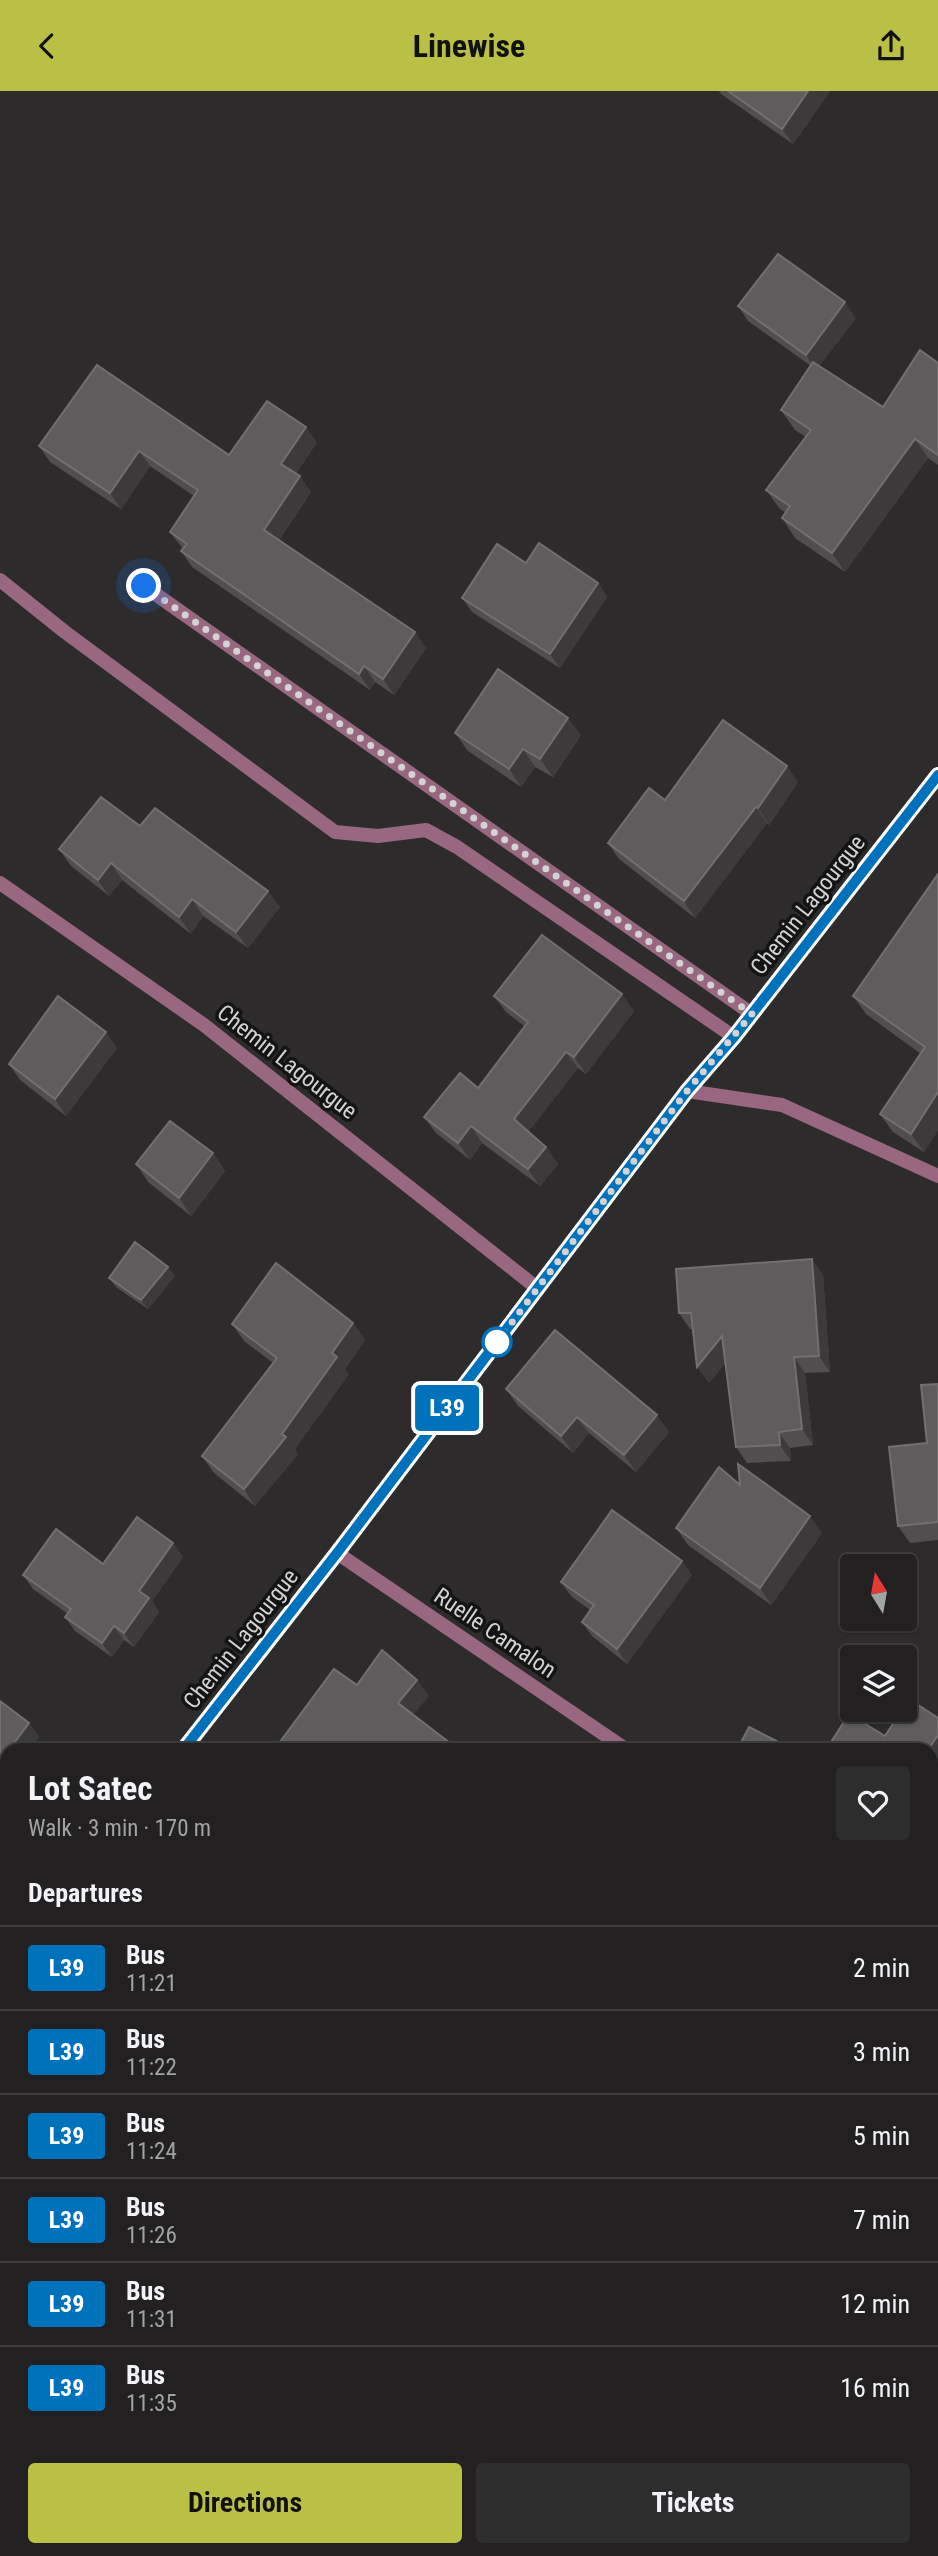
<!DOCTYPE html>
<meta charset="utf-8">
<style>
body{margin:0;font-family:"Roboto Condensed",sans-serif;background:#2e2d2e;color:#f1f3f6;height:100vh;display:flex;flex-direction:column;font-size:26px;white-space:nowrap}
*{box-sizing:border-box;margin:0}
p{font-size:23px;color:#a2a3a5}
.icon{flex:none;width:38px;height:38px;fill:none;stroke:currentColor;stroke-width:2;stroke-linecap:round;stroke-linejoin:round}
.map{position:relative;flex:1;overflow:hidden}
.details{position:absolute;left:0px;top:1652px;width:938px;height:814px;display:flex;flex-direction:column;background:#222021;border-radius:21px 21px 0 0;box-shadow:0 2px 5px #0004,0 0 0 2px #3f3e3f}
.details>*{flex:none}
.badge{padding:0 14px;border-radius:5px;font-size:24px;line-height:46px}
.needle{width:46px;rotate:349deg}
.fabs{position:absolute;left:840px;top:1463px;display:grid;gap:14px}
.fabs a{display:grid;place-items:center;width:77px;height:77px;border-radius:7px;background:#222021;box-shadow:0 2px 5px #0004,0 0 0 2px #3f3e3f;font-size:35px}
.you{position:absolute;width:35px;height:35px;margin:-18px;border:5px solid #fff;border-radius:50%;background:#1a73e8;box-shadow:0 0 0 10px #1a73e833}
.map>.badge{position:absolute;translate:-50% -50%;box-shadow:0 0 0 4px #fff}
h2{padding:0 28px;font-size:26px;line-height:63px}
.round{display:grid;place-items:center;flex:none;width:74px;height:74px;border-radius:7px;background:#2e2d2e}
.head{display:flex;align-items:center;justify-content:space-between;height:119px;padding:0 28px}
h1{font-size:33px;font-weight:700;line-height:52px}
.action{display:flex;gap:14px;margin-top:auto;padding:14px 28px}
.action a{flex:1;height:80px;border-radius:7px;background:#bac045;color:#111;font-size:28px;font-weight:700;line-height:80px;text-align:center}
.action a+a{background:#2e2d2e;color:#f1f3f6}
ul{padding:0;list-style:none}
li{display:flex;align-items:center;gap:21px;height:84px;padding:0 28px;border-top:2px solid #3f3e3f}
li div{flex:1}
li b{display:block;font-size:26px}
li em{font-style:normal}
li .badge{min-width:77px;font-weight:700;text-align:center}
header{display:flex;justify-content:space-between;align-items:center;height:91px;padding:0 28px;background:#bac045;color:#111;font-size:32px;font-weight:700}
.map>svg:first-child{display:block}
.lines{fill:none;stroke-linecap:round;stroke-linejoin:round}
.service{stroke:#996780;stroke-width:14}
.minor{stroke:#996780;stroke-width:14}
.tertiary{stroke:#996780;stroke-width:14}
.wall{fill:#504e4f}
.shaded-wall{fill:#3c3a3b}
.building{fill:#5e5c5d;stroke:#716f70;stroke-width:2}
.line-casing{stroke:#fff;stroke-width:16}
.line{stroke:#0072bc;stroke-width:10}
.walk{stroke:#d4d3d3;stroke-width:7;stroke-dasharray:0 12.6}
.stop-dot{fill:#fff;stroke:#0072bc;stroke-width:3.5}
.labels{text-anchor:middle;dominant-baseline:central;stroke-width:7;stroke-linejoin:round;paint-order:stroke}
.street-label{font-size:23px;fill:#d4d3d3;stroke:#151414}
</style>
<header><svg class="icon" aria-label="back" viewBox="0 0 24 24"><path d="M15 5l-7 7 7 7"/></svg>Linewise<svg class="icon" aria-label="share" viewBox="0 0 24 24"><path d="M12 15V3M7 8l5-5 5 5M5 13v7h14v-7"/></svg></header>
<div class="map">
<svg width="938" height="2465" viewBox="0 0 938 2465">
<rect width="100%" height="100%" fill="#2d2b2c"/>
<g class="lines">
<polyline class="service" points="0,489 65,541 335,741 378,745 426,739 457,756 734,946"/>
<g class="minor">
<polyline points="144,495 752,923"/>
<polyline points="0,792 204,934 537,1197"/>
<polyline points="687,1000 782,1014 938,1085"/>
<polyline points="337,1462 627,1659"/>
<polyline points="931,1857 938,1861"/>
<polyline points="931,2295 938,2299"/>
<polyline points="273,2465 278,2459"/>
</g>
<g class="tertiary">
<polyline points="183,1659 337,1462 687,1000 734,946 938,684"/>
<polyline points="0,1893 7,1884"/>
</g>
</g>
<g class="wall">
<polygon points="719,0 830,0 793,53 721,3"/>
<polygon points="738,215 856,227 819,275 883,316 938,272 938,374 928,367 845,481 795,447 782,427 786,422 780,418 766,399 806,346 795,339 781,319 811,275 748,230"/>
<polygon points="317,351 296,383 311,401 279,449 426,557 394,604 375,591 370,599 192,476 181,460 183,458 170,441 194,405 150,375 121,418 50,371 39,355 229,364"/>
<polygon points="598,492 607,506 560,577 472,521 462,507"/>
<polygon points="455,642 581,644 553,686 535,676 521,696 468,660"/>
<polygon points="798,691 769,734 767,732 695,827 619,768 608,752 665,709"/>
<polygon points="140,735 280,816 248,857 203,825 191,843 122,789 109,805 71,775 59,758"/>
<polygon points="938,783 938,1039 924,1061 893,1041 880,1023 921,963 866,923 853,905"/>
<polygon points="494,905 634,920 586,983 578,977 528,1041 546,1056 558,1073 540,1095 482,1052 470,1069 436,1042 424,1026 478,997 524,935 506,921"/>
<polygon points="117,957 66,1025 20,989 9,973"/>
<polygon points="213,1062 225,1080 191,1125 148,1091 136,1073"/>
<polygon points="823,1184 830,1281 805,1282 813,1354 790,1357 791,1370 747,1372 736,1356 726,1271 709,1292 693,1238 690,1238 679,1222"/>
<polygon points="175,1185 148,1218 116,1196 109,1187"/>
<polygon points="353,1232 365,1249 345,1278 349,1283 295,1358 298,1363 255,1415 214,1382 202,1365 273,1272 244,1250 232,1233"/>
<polygon points="938,1293 938,1449 910,1452 898,1435 927,1352"/>
<polygon points="506,1298 669,1341 636,1381 589,1342 573,1362 518,1315"/>
<polygon points="740,1394 822,1442 771,1514 688,1454 676,1437"/>
<polygon points="173,1452 183,1466 152,1510 159,1521 134,1556 124,1549 112,1566 75,1540 65,1526 68,1523 33,1498 23,1484 103,1473"/>
<polygon points="692,1484 627,1573 592,1545 582,1531 590,1519 571,1505 561,1491"/>
<polygon points="0,1610 29,1632 39,1646 29,1659 7,1659 7,1677 0,1672"/>
<polygon points="417,2459 487,2459 482,2465 425,2465"/>
<polygon points="635,2459 675,2459 670,2465 644,2465"/>
</g>
<g class="shaded-wall">
<polygon points="808,0 830,0 793,53 782,38"/>
<polygon points="845,211 856,227 816,279 806,264"/>
<polygon points="306,336 317,351 292,389 281,373"/>
<polygon points="915,348 928,367 845,481 832,462"/>
<polygon points="139,360 150,375 121,418 110,402"/>
<polygon points="300,385 311,401 275,454 264,439"/>
<polygon points="598,492 607,506 560,577 550,563"/>
<polygon points="415,541 426,557 394,604 383,588"/>
<polygon points="364,575 375,591 370,599 359,583"/>
<polygon points="568,627 581,644 553,686 540,668"/>
<polygon points="523,658 535,676 521,696 509,678"/>
<polygon points="787,675 798,691 769,734 758,717"/>
<polygon points="756,716 767,732 695,827 684,810"/>
<polygon points="111,772 122,789 109,805 98,789"/>
<polygon points="268,800 280,816 248,857 236,841"/>
<polygon points="192,808 203,825 191,843 179,826"/>
<polygon points="622,903 634,920 586,983 574,966"/>
<polygon points="106,941 117,957 66,1025 55,1008"/>
<polygon points="566,961 578,977 525,1045 514,1028"/>
<polygon points="938,1001 938,1039 924,1061 911,1043"/>
<polygon points="471,1035 482,1052 470,1069 458,1052"/>
<polygon points="546,1056 558,1073 540,1095 528,1078"/>
<polygon points="213,1062 225,1080 191,1125 179,1107"/>
<polygon points="812,1168 823,1184 830,1281 819,1265"/>
<polygon points="168,1176 175,1185 148,1218 141,1209"/>
<polygon points="353,1232 365,1249 345,1278 349,1283 295,1358 298,1363 255,1415 244,1398 282,1343 332,1262"/>
<polygon points="722,1245 734,1261 709,1292 697,1276"/>
<polygon points="794,1266 805,1282 813,1354 802,1338"/>
<polygon points="657,1324 669,1341 636,1381 624,1364"/>
<polygon points="577,1326 589,1342 573,1362 561,1345"/>
<polygon points="779,1341 790,1357 791,1370 780,1354"/>
<polygon points="810,1425 822,1442 771,1514 760,1497"/>
<polygon points="173,1452 183,1466 152,1510 159,1521 134,1556 124,1542 139,1500"/>
<polygon points="682,1470 692,1484 627,1573 617,1558"/>
<polygon points="114,1535 124,1549 112,1566 102,1552"/>
<polygon points="417,1589 429,1605 410,1628 398,1612"/>
<polygon points="29,1632 39,1646 29,1659 9,1659"/>
<polygon points="938,1644 938,1680 931,1691 931,1659 928,1659"/>
<polygon points="7,1662 7,1674 3,1668"/>
<polygon points="155,2459 178,2459 173,2465 150,2465"/>
<polygon points="463,2459 487,2459 482,2465 458,2465"/>
<polygon points="652,2459 675,2459 670,2465 653,2465 650,2461"/>
</g>
<g class="building">
<polygon points="728,0 808,0 782,38"/>
<polygon points="778,163 845,211 806,264 738,215"/>
<polygon points="920,259 938,272 938,364 915,348 832,462 782,427 790,415 766,399 811,339 781,319 813,271 883,316"/>
<polygon points="97,274 229,364 267,310 306,336 281,373 300,385 264,439 415,541 383,588 364,575 359,583 181,460 187,453 170,441 198,399 139,360 110,402 39,355"/>
<polygon points="539,452 598,492 550,563 462,507 497,453 526,472"/>
<polygon points="498,578 568,627 540,668 523,658 509,678 455,642"/>
<polygon points="723,629 787,675 758,717 756,716 684,810 608,752 649,697 665,709"/>
<polygon points="101,706 140,735 155,717 268,800 236,841 192,808 179,826 111,772 98,789 59,758"/>
<polygon points="938,783 938,1001 911,1043 880,1023 925,956 853,905"/>
<polygon points="542,844 622,903 574,966 566,961 514,1028 546,1056 528,1078 471,1035 458,1052 424,1026 460,982 478,997 528,931 494,905"/>
<polygon points="58,905 106,941 55,1008 9,973"/>
<polygon points="170,1030 213,1062 179,1107 136,1073"/>
<polygon points="135,1151 168,1176 141,1209 109,1187"/>
<polygon points="812,1168 819,1265 794,1266 802,1338 779,1341 780,1354 736,1356 722,1245 697,1276 691,1222 679,1222 676,1178"/>
<polygon points="276,1172 353,1232 332,1262 337,1266 282,1343 286,1346 244,1398 202,1365 277,1267 232,1233"/>
<polygon points="555,1239 657,1324 624,1364 577,1326 561,1345 506,1298"/>
<polygon points="938,1293 938,1431 898,1435 889,1356 927,1352 921,1294"/>
<polygon points="738,1373 810,1425 760,1497 676,1437 719,1376 740,1394"/>
<polygon points="612,1419 682,1470 617,1558 582,1531 594,1514 561,1491"/>
<polygon points="137,1426 173,1452 139,1500 149,1507 124,1542 114,1535 102,1552 65,1526 71,1518 23,1484 56,1438 103,1473"/>
<polygon points="382,1559 417,1589 398,1612 459,1659 274,1659 334,1578 357,1594"/>
<polygon points="909,1608 938,1627 938,1644 928,1659 826,1659 849,1623 885,1645 902,1619 905,1619 905,1614"/>
<polygon points="0,1610 29,1632 9,1659 7,1659 7,1662 3,1668 0,1666"/>
<polygon points="749,1636 794,1659 737,1659"/>
<polygon points="0,2448 7,2453 7,2459 14,2459 23,2465 0,2465"/>
<polygon points="50,2459 155,2459 150,2465 46,2465"/>
<polygon points="428,2459 463,2459 458,2465 436,2465"/>
</g>
<g class="lines">
<defs>
<polyline id="line" points="183,1659 337,1462 687,1000 734,946 938,684"/>
</defs>
<use href="#line" class="line-casing"/>
<use href="#line" class="line"/>
<polyline class="walk" points="144,495 752,923 687,1000 497,1251"/>
</g>
<circle class="stop-dot" cx="497" cy="1251" r="14"/>
<g class="labels">
<g class="street-label">
<text transform="translate(808 814) rotate(-52)">Chemin Lagourgue</text>
<text transform="translate(287 971) rotate(38)">Chemin Lagourgue</text>
<text transform="translate(495 1542) rotate(34)">Ruelle Camalon</text>
<text transform="translate(241 1548) rotate(-52)">Chemin Lagourgue</text>
</g>
</g>
</svg>
<div class="fabs">
<a><svg class="needle" viewBox="-14 -14 28 28"><path d="M0-13l5 13h-10z" fill="#e53935"/><path d="M0 13l5-13h-10z" fill="#a2a3a5"/></svg></a>
<a><svg class="icon" aria-label="layers" viewBox="0 0 24 24"><path d="M12 4l9 5-9 5-9-5zM3 14l9 5 9-5"/></svg></a>
</div>
<div class="you" style="left:144px;top:495px"></div>
<b class="badge" style="left:447px;top:1317px;background:#0072bc;color:#fff">L39</b>
<section class="details">
<div class="head"><div><h1>Lot Satec</h1><p>Walk · 3 min · 170 m</p></div><a class="round"><svg class="icon" aria-label="heart" viewBox="0 0 24 24"><path d="M12 20l-8-8c-3-5 5-10 8-4 3-6 11-1 8 4z"/></svg></a></div>
<h2>Departures</h2>
<ul>
<li><span class="badge" style="background:#0072bc;color:#fff">L39</span><div><b>Bus</b><p>11:21</p></div><em>2 min</em></li>
<li><span class="badge" style="background:#0072bc;color:#fff">L39</span><div><b>Bus</b><p>11:22</p></div><em>3 min</em></li>
<li><span class="badge" style="background:#0072bc;color:#fff">L39</span><div><b>Bus</b><p>11:24</p></div><em>5 min</em></li>
<li><span class="badge" style="background:#0072bc;color:#fff">L39</span><div><b>Bus</b><p>11:26</p></div><em>7 min</em></li>
<li><span class="badge" style="background:#0072bc;color:#fff">L39</span><div><b>Bus</b><p>11:31</p></div><em>12 min</em></li>
<li><span class="badge" style="background:#0072bc;color:#fff">L39</span><div><b>Bus</b><p>11:35</p></div><em>16 min</em></li>
</ul>
<div class="action"><a>Directions</a><a>Tickets</a></div>
</section>
</div>
